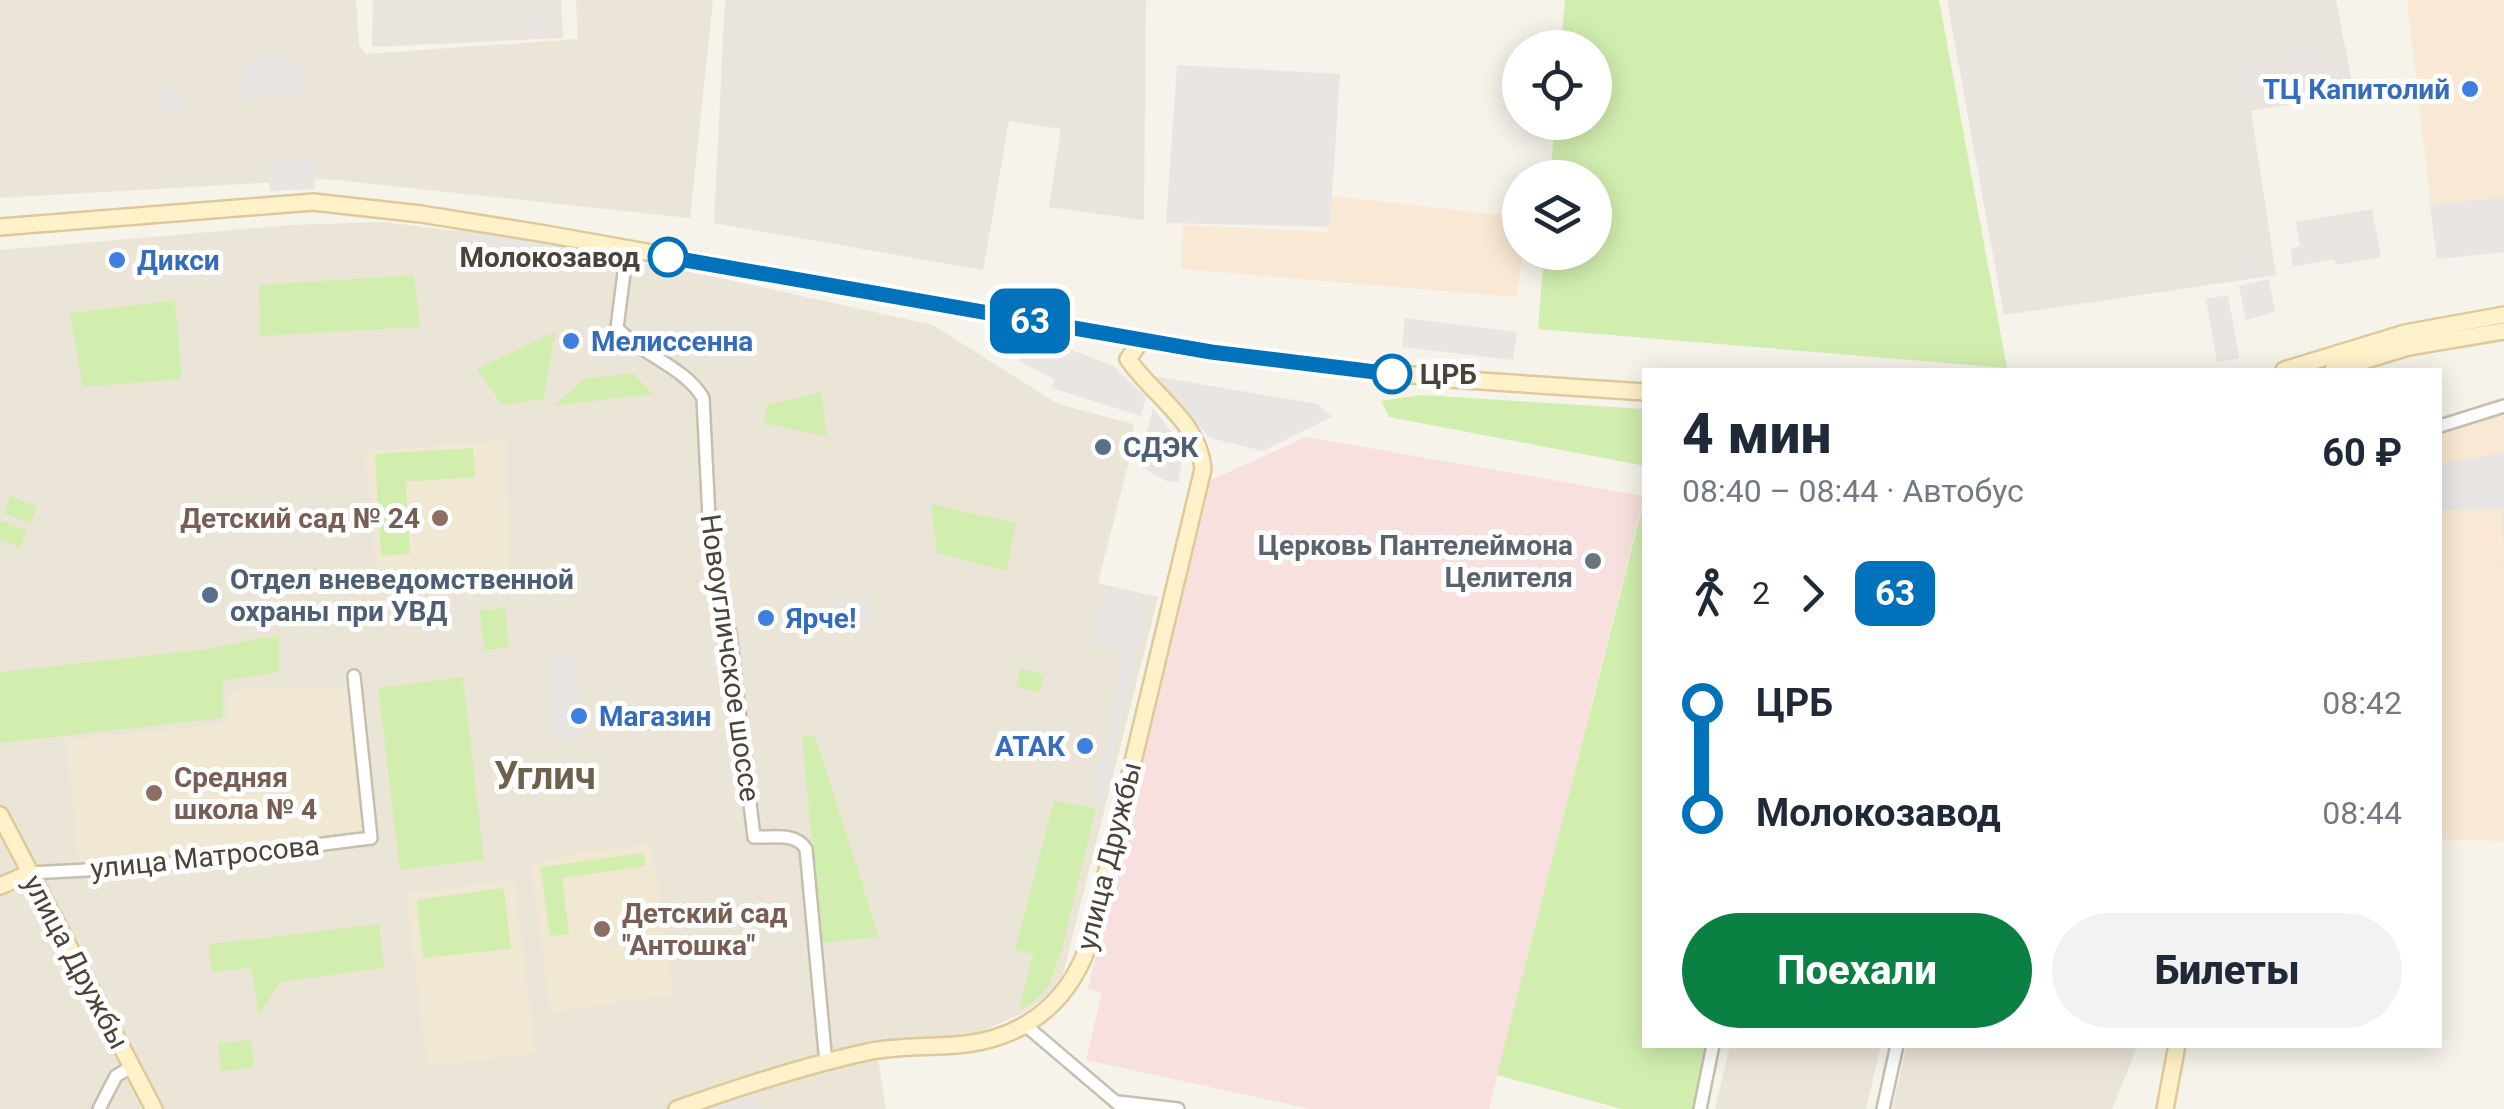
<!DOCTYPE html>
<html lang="ru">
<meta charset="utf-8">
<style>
body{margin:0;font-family:Roboto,sans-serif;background:#f2f2f3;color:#1f2937;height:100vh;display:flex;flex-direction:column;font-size:38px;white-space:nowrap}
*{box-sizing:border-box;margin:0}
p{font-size:32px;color:#747a83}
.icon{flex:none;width:55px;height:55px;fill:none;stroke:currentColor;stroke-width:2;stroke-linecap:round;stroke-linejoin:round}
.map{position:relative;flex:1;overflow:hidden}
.details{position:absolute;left:1642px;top:368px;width:800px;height:680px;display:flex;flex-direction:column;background:#fff;border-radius:0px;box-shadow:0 5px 25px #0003}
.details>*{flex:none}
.badge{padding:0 20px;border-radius:15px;font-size:35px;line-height:65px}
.tools{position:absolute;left:1502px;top:30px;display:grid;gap:20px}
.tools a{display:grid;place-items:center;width:110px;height:110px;border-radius:50%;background:#fff;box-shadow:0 5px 25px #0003;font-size:50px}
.map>.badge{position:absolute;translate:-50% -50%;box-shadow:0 0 0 5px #fff}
.legs{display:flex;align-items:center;gap:15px;height:110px;padding:0 40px;font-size:32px}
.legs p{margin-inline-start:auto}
.head{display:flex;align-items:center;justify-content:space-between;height:170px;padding:0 40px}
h1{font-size:55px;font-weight:800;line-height:75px}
.cta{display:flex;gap:20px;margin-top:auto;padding:20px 40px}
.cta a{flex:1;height:115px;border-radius:60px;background:#0b8043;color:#fff;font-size:40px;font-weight:800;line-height:115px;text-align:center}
.cta a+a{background:#f2f2f3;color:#1f2937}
ul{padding:0 40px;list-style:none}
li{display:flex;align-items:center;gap:35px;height:110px;font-size:38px}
li i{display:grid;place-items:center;width:15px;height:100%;margin:0 12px;background:currentColor}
li i::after{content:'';width:25px;height:25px;margin:-12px;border:8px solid;border-radius:50%;background:#fff}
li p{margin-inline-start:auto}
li:first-child i{background:linear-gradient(#0000 50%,currentColor 0)}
li:last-child i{background:linear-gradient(currentColor 50%,#0000 0)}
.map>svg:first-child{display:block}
.residential{fill:#ebe5d8}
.commercial{fill:#f9e9d4}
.industrial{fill:#e9e4de}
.education{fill:#f1e8d3}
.medical{fill:#f7e0dd}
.green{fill:#d2eeaf}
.parking{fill:#e8e5e2}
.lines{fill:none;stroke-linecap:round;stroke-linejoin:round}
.street-casing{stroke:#c6beae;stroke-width:16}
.secondary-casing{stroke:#deca98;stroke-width:20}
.street{stroke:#fff;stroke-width:11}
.secondary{stroke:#fff2cb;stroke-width:15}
.line-1-casing{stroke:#fff;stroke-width:22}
.line-1{stroke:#0072bc;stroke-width:15}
.shop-dot{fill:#3f7fe0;stroke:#fff;stroke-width:4}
.stop-1-dot{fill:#fff;stroke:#0072bc;stroke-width:5}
.service-dot{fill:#5c6f8a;stroke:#fff;stroke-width:4}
.education-dot{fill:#8d6e63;stroke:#fff;stroke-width:4}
.worship-dot{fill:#6b7280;stroke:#fff;stroke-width:4}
.labels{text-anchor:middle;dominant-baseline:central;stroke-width:10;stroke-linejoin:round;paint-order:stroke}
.shop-label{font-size:28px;font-weight:bold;fill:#366cbe;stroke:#fff;text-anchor:start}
.stop-label{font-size:28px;font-weight:bold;fill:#4b4337;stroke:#fff;text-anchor:end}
.service-label{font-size:28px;font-weight:bold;fill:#4e5e75;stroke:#fff;text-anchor:start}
.education-label{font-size:28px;font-weight:bold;fill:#785e54;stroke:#fff;text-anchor:start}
.worship-label{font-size:28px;font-weight:bold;fill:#5b616d;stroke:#fff;text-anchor:end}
.street-label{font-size:28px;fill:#4b4337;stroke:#fff}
.district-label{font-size:38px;font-weight:bold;fill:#6f614d;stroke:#fff}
</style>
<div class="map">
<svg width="2504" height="1109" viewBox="0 0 2504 1109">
<rect width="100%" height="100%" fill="#f6f3ea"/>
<g class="residential">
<polygon points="0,0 356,0 359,45 366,54 578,39 576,0 713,0 690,218 327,179 0,198"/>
<polygon points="384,222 489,235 702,274 933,325 1058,404 1133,424 1133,445 1098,583 1158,597 1063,974 1050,993 1025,1012 975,1034 943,1039 878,1058 886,1109 0,1109 0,250 291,225"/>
<polygon points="1730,1045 1881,1045 1866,1109 1715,1109"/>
<polygon points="1907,1045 2116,1045 2136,1049 2112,1109 1892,1109"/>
</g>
<g class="commercial">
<polygon points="2407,0 2504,0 2504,252 2437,259"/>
<polygon points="1333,196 1520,217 1520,252 1523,253 1516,297 1181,269 1183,225 1327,232"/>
<polygon points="2504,412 2504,841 2440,840 2440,428"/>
</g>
<g class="industrial">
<polygon points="373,0 561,0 563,38 372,47"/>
<polygon points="725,0 1146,0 1144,220 1049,207 1061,129 1009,121 983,270 714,223"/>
<polygon points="1947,0 2336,0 2354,93 2251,111 2276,275 2004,315"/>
</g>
<g class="education">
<polygon points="505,441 509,585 380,592 365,451"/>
<polygon points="266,687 349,687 362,829 165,859 79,864 67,740 228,724 228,692"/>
<polygon points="651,844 673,994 551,1012 532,865 574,854"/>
<polygon points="513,880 535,1053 428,1066 407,894"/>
</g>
<polygon class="medical" points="1306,437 1644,496 1489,1109 1311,1109 1086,1060 1102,993 1088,989 1211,480"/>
<g class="green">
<polygon points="1565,0 1939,0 2007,368 1538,329 1544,253 1595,252 1595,178 1550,177 1555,123 1595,122 1595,48 1561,47"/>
<polygon points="414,275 420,327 260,336 259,285"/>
<polygon points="175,300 182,379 83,387 70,313"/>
<polygon points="555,332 544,399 502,405 477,369"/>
<polygon points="633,373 653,394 553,406 585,379"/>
<polygon points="821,392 827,437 764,423 767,405"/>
<polygon points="1421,395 1645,409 1645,466 1389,417 1381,401"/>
<polygon points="473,448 475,477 406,482 410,554 381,556 375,454"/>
<polygon points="11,496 37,507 30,524 4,513"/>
<polygon points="1645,497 1645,1045 1713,1045 1700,1109 1622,1109 1497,1075"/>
<polygon points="931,504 1016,523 1006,571 937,553"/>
<polygon points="0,520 27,531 20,548 0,539"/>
<polygon points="505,608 509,648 484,650 480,610"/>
<polygon points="279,635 279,672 222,681 223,718 0,743 0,672 206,649"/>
<polygon points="1021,668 1044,675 1039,693 1016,686"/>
<polygon points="463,677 484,860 400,870 378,688"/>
<polygon points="802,736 815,736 879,937 821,943"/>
<polygon points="1054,801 1096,808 1061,953 1048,986 1034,1002 1019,1010 1033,954 1015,950"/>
<polygon points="644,853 646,866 562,878 569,934 550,936 540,867"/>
<polygon points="504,888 511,949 423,958 417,900"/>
<polygon points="379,924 384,968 280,982 259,1016 251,968 211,972 209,944"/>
<polygon points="251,1040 254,1068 221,1071 218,1043"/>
</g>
<g class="parking">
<polygon points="289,54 290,66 300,65 302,94 239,100 238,79 245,78 244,64 256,62 256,57"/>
<polygon points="1177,65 1340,74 1330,227 1166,223"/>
<polygon points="179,86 181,110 158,113 156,88"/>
<polygon points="314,157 315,189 270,191 268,159"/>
<polygon points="2504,197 2504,252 2437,259 2430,205"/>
<polygon points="2372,209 2381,257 2336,265 2334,259 2293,267 2291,249 2300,246 2296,222"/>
<polygon points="460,220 592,243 586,263 458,239"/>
<polygon points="2269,279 2275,312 2246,320 2239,286"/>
<polygon points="2228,295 2239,358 2217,362 2206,299"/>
<polygon points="1405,318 1517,332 1513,360 1402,347"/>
<polygon points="1026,340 1072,350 1113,366 1146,397 1141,416 1052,388 1054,379 1019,361"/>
<polygon points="1153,376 1318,404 1332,417 1263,451 1210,438"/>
<polygon points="1153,408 1184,449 1178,482 1166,481 1138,465"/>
<polygon points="2504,452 2504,576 2502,509 2440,510 2440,464"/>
<polygon points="1105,589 1150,599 1103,799 1095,797 1124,659 1119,650 1091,642"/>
<polygon points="870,596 872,628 839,631 836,599"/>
<polygon points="576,657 582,739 554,743 548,660"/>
<polygon points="755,1092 759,1109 710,1109"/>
</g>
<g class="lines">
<defs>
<g id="street">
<path d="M627 249 617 328C642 355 685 367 703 398L710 538 719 592 730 634 754 837C772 838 796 832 806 849L826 1063"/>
<polyline points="2440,426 2504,406"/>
<polyline points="30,873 143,867 371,838 354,676"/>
<polyline points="1024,1024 1124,1109"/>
<polyline points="1118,1102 1178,1109"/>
<polyline points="99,1109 116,1076 131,1067"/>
<polyline points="1700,1109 1713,1045"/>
<polyline points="1883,1109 1897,1045"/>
</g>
<g id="secondary">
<polyline points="0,227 313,202 421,214 546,234 1211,353 1450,379 1645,392"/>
<polyline points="2284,370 2405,333 2504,315"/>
<polyline points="2333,370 2409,347 2504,331"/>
<polyline points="0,815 154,1109"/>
<polyline points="0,886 30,873"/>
<path d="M677 1109C739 1087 803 1066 867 1052 900 1045 933 1048 966 1044 1030 1036 1073 997 1091 937L1203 469C1199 421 1153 396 1128 359L1141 341"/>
<polyline points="2165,1109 2177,1045"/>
</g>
</defs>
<use href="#street" class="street-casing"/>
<use href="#secondary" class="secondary-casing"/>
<use href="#street" class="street"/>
<use href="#secondary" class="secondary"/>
</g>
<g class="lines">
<defs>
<polyline id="line-1" points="668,257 1211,352 1392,374"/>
</defs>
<use href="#line-1" class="line-1-casing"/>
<use href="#line-1" class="line-1"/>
</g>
<g class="shop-dot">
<circle cx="2470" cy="89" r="10"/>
<circle cx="117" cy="260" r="10"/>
<circle cx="571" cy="341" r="10"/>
<circle cx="766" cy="618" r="10"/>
<circle cx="579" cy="716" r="10"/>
<circle cx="1085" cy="746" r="10"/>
</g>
<g class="stop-1-dot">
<circle cx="668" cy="257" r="18"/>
<circle cx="1392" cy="374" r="18"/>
</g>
<g class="service-dot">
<circle cx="1103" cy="447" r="10"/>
<circle cx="210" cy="595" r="10"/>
</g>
<g class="education-dot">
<circle cx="440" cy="518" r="10"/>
<circle cx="154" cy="793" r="10"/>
<circle cx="602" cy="929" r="10"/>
</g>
<circle class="worship-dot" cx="1593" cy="561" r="10"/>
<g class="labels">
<g class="shop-label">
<text x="2450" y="89" text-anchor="end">ТЦ Капитолий</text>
<text x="137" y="260">Дикси</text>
<text x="591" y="341">Мелиссенна</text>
<text x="786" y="618">Ярче!</text>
<text x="599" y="716">Магазин</text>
<text x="1065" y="746" text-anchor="end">АТАК</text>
</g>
<g class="stop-label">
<text x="640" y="257">Молокозавод</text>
<text x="1420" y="374" text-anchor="start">ЦРБ</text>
</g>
<g class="service-label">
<text x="1123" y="447">СДЭК</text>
<text x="230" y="579">Отдел вневедомственной<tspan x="230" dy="32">охраны при УВД</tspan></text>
</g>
<g class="education-label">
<text x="420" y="518" text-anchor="end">Детский сад № 24</text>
<text x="174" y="777">Средняя<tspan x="174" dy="32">школа № 4</tspan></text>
<text x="622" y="913">Детский сад<tspan x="622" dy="32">"Антошка"</tspan></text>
</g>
<g class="worship-label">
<text x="1573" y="545">Церковь Пантелеймона<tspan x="1573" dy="32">Целителя</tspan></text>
</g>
<g class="street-label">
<text transform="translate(730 658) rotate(82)">Новоугличское шоссе</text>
<text transform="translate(1109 856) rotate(-76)">улица Дружбы</text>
<text transform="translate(205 857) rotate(-6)">улица Матросова</text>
<text transform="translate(76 962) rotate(62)">улица Дружбы</text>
</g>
<g class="district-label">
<text x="545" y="776">Углич</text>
</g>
</g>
</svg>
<div class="tools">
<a><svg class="icon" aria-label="locate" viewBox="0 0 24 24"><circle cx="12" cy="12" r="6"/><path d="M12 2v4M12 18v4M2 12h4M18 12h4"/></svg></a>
<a><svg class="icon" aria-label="layers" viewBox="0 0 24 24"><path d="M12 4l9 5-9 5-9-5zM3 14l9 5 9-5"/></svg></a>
</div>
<b class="badge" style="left:1030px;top:321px;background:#0072bc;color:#fff">63</b>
<section class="details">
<div class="head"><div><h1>4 мин</h1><p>08:40 – 08:44 · Автобус</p></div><b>60 ₽</b></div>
<div class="legs"><svg class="icon" aria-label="walk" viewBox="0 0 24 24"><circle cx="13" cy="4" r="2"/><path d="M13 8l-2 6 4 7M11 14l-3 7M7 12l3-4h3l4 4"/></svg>2<svg class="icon" aria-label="forward" viewBox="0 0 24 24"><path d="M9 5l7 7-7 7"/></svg><b class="badge" style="background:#0072bc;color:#fff">63</b></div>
<ul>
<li><i style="color:#0072bc"></i><b>ЦРБ</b><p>08:42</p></li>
<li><i style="color:#0072bc"></i><b>Молокозавод</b><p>08:44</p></li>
</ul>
<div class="cta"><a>Поехали</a><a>Билеты</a></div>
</section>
</div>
